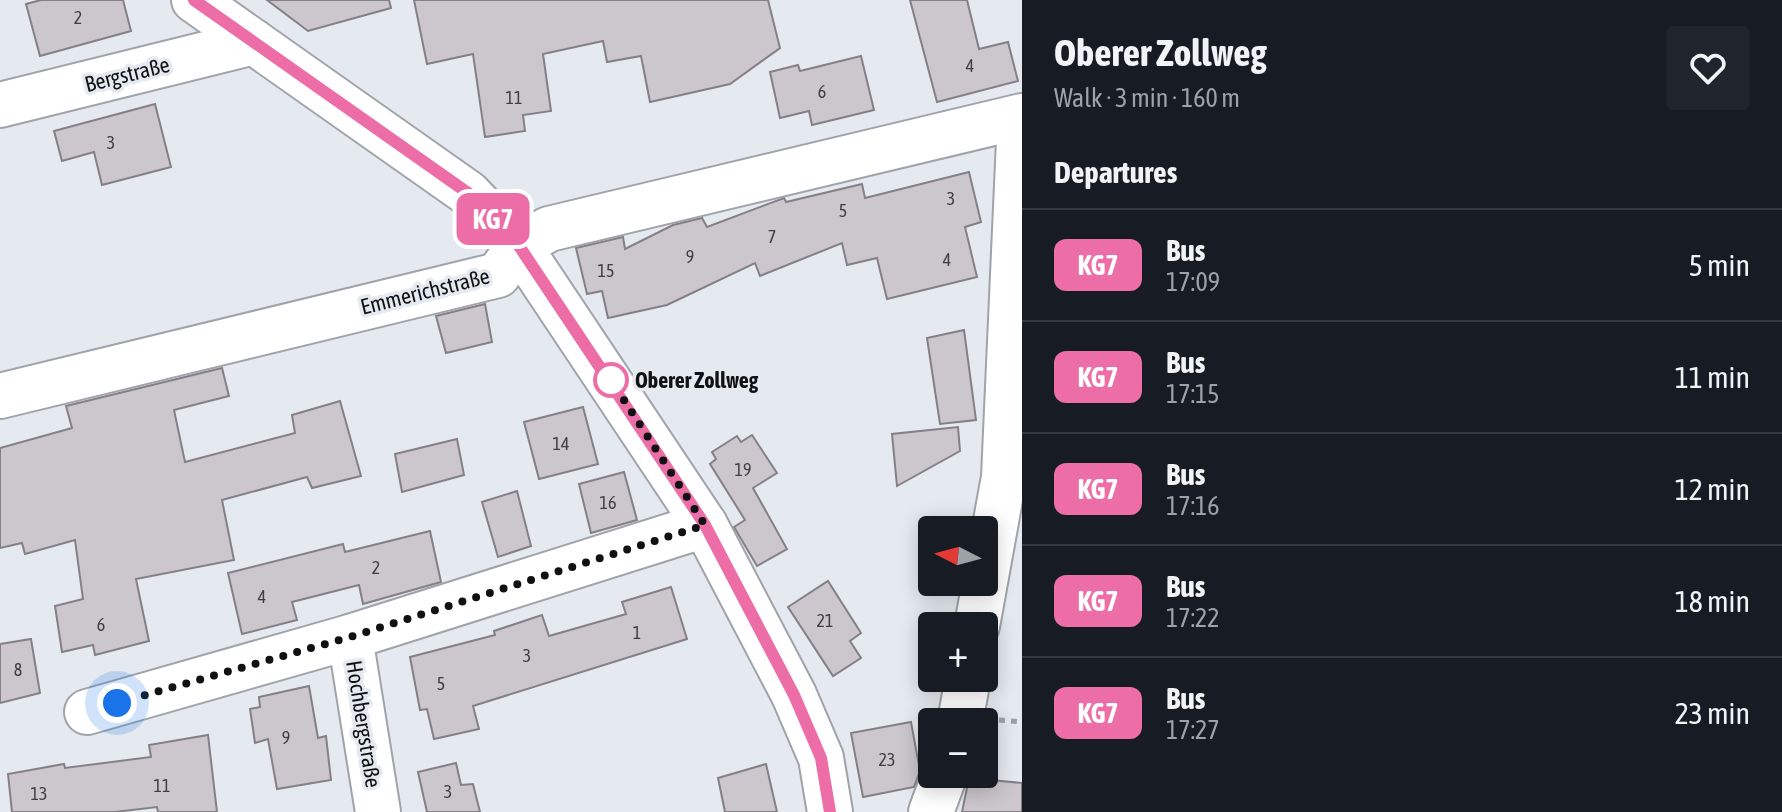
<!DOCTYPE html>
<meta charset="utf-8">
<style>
body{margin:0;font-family:"Asap Condensed",sans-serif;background:#20242c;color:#f1f3f6;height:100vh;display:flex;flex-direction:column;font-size:30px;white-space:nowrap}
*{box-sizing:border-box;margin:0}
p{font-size:26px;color:#9ea1a6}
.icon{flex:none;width:44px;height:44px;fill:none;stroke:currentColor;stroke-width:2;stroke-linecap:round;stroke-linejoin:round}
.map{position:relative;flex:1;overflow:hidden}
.panel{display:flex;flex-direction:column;background:#171b24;width:760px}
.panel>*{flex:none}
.badge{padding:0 16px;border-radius:12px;font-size:28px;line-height:52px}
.needle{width:52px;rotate:276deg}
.buttons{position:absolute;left:918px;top:516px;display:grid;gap:16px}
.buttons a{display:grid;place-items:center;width:80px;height:80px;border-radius:8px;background:#171b24;box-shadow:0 4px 20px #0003;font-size:40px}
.you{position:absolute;width:40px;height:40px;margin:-20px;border:6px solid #fff;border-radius:50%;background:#1a73e8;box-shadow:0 0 0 12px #1a73e833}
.map>.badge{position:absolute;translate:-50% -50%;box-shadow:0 0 0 4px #fff}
h2{padding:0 32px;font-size:30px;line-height:72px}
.round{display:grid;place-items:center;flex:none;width:84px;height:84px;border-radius:8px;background:#20242c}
.overview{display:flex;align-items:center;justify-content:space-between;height:136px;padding:0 32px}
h1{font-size:38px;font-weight:700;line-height:60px}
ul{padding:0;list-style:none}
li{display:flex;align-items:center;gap:24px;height:112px;padding:0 32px;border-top:2px solid #363941}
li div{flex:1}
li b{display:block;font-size:30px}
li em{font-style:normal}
li .badge{min-width:88px;font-weight:700;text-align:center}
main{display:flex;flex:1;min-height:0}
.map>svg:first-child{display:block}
.building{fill:#cbc7cd;stroke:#848086;stroke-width:2}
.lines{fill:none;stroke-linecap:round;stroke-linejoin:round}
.minor-casing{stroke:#a0a3a9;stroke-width:48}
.path{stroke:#9ea1a6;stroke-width:5;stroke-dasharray:6 6;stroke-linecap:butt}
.minor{stroke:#fff;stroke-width:44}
.line-casing{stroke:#fff;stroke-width:18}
.line{stroke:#ed6ea7;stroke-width:12}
.walk{stroke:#101113;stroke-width:8;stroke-dasharray:0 14.4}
.stop-dot{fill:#fff;stroke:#ed6ea7;stroke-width:4}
.labels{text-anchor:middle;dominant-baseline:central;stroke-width:7;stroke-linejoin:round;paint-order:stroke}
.number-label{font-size:18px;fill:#3f3e42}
.street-label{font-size:22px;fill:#101113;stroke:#e5e9f0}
.stop-label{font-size:22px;font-weight:bold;fill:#101113;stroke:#e5e9f0;text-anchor:start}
</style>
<main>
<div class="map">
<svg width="1022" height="812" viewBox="0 0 1022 812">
<rect width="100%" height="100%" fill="#e5e9f0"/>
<g class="building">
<polygon points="41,0 123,0 131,31 40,56 26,4"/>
<polygon points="267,0 389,0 391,8 308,31"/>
<polygon points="414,0 768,0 780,48 730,84 650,102 641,56 607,62 603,41 543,54 551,111 523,115 525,131 485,137 473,54 427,64"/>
<polygon points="910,0 967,0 979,49 1008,42 1018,81 937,102"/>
<polygon points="861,56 874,110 812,125 809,111 780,118 770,72 798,65 800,71"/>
<polygon points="155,104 171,167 102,185 94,152 62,161 54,131"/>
<polygon points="969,172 981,222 965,227 977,277 887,299 877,258 847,265 842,243 760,276 755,263 667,305 608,318 602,291 587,294 576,248 623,237 625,249 673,225 702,218 707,227 784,198 786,202 862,184 865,198"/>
<polygon points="485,304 492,342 446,353 436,316"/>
<polygon points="964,330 976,420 940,424 927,338"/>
<polygon points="222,368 229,396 174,410 185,462 295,433 292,415 340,401 361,476 312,488 307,477 222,500 234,560 136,579 149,641 95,655 93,645 62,652 55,606 83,599 75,540 25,554 22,543 0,548 0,448 72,428 66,406"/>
<polygon points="583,407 598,464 539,479 524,422"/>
<polygon points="958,427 960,451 897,486 892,434"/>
<polygon points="752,435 777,473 753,488 787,549 757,566 734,527 745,520 710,464 716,459 712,452 737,436 741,442"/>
<polygon points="457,439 464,475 402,492 395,454"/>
<polygon points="624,472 637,520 591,533 579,484"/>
<polygon points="517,491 531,546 498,557 482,502"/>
<polygon points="430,531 441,582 363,604 359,585 292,602 297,620 242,634 228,573 343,544 345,552"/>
<polygon points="828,581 861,633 850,641 861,658 833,676 788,607"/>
<polygon points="671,587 687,639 473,706 479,729 434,739 427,709 420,710 410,657 495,635 494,631 542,615 549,636 626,614 622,602"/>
<polygon points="31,639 40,693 0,703 0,644"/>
<polygon points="309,686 318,738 326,736 331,780 277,789 268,739 255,743 250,709 260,707 259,697"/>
<polygon points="911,722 920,771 914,787 863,797 851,733"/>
<polygon points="208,735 217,812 158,812 157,807 115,812 12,812 8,774 64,764 65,768 151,757 149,745"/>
<polygon points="456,763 461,785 473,784 480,812 427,812 418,772"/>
<polygon points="766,764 777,812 725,812 718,778"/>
<polygon points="969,778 1022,783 1022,812 962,812"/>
</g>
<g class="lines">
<defs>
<g id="minor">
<polyline points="194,0 468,193 519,246 705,525 794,695 821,758 830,812"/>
<polyline points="0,105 254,42"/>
<polyline points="0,396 498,275 519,246 549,229 1022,116"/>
<polyline points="977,626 1004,477 1020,118"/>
<polyline points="350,637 378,812"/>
<polyline points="87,712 350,637 705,525"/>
<polyline points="960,722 968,678"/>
<polyline points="931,812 945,774"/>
</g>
</defs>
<use href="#minor" class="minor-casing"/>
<polyline class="path" points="999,720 1022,722"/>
<use href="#minor" class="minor"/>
</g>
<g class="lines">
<defs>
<polyline id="line" points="194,0 468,193 519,246 705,525 794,695 821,758 830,812"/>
</defs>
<use href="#line" class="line-casing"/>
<use href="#line" class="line"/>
<polyline class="walk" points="117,703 350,637 705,525 611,380"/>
</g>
<circle class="stop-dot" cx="611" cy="380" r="16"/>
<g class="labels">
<g class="number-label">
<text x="78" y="17">2</text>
<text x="970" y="65">4</text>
<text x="822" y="91">6</text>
<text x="514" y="97">11</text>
<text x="111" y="142">3</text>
<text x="951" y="198">3</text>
<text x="843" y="210">5</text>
<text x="772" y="236">7</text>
<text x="690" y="256">9</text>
<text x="947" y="259">4</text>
<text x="606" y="270">15</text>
<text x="561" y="443">14</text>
<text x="743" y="469">19</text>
<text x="608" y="502">16</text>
<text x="376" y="567">2</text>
<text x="262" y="596">4</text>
<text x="825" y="620">21</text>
<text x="101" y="624">6</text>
<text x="637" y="632">1</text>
<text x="527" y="655">3</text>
<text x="18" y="669">8</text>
<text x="441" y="683">5</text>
<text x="286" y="737">9</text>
<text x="887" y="759">23</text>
<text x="162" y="785">11</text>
<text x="448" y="791">3</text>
<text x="39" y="793">13</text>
</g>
<g class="street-label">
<text transform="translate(127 74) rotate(-14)">Bergstraße</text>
<text transform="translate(425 291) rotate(-14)">Emmerichstraße</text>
<text transform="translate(364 724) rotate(81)">Hochbergstraße</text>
</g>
<g class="stop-label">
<text x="635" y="380">Oberer Zollweg</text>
</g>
</g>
</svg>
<div class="buttons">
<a><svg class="needle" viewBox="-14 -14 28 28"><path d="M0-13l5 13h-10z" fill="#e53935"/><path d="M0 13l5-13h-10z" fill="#9ea1a6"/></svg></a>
<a>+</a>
<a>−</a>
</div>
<div class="you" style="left:117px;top:703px"></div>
<b class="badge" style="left:493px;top:219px;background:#ed6ea7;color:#fff">KG7</b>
</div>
<section class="panel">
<div class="overview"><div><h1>Oberer Zollweg</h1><p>Walk · 3 min · 160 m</p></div><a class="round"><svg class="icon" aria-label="heart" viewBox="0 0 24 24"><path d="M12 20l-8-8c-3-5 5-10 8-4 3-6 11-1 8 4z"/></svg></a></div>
<h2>Departures</h2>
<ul>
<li><span class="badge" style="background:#ed6ea7;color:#fff">KG7</span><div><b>Bus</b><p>17:09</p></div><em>5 min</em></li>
<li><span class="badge" style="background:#ed6ea7;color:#fff">KG7</span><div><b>Bus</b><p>17:15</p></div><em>11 min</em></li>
<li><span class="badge" style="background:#ed6ea7;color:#fff">KG7</span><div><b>Bus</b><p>17:16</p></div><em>12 min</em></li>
<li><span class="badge" style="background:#ed6ea7;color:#fff">KG7</span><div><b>Bus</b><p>17:22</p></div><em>18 min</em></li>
<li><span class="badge" style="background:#ed6ea7;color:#fff">KG7</span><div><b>Bus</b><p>17:27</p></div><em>23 min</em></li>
</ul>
</section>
</main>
